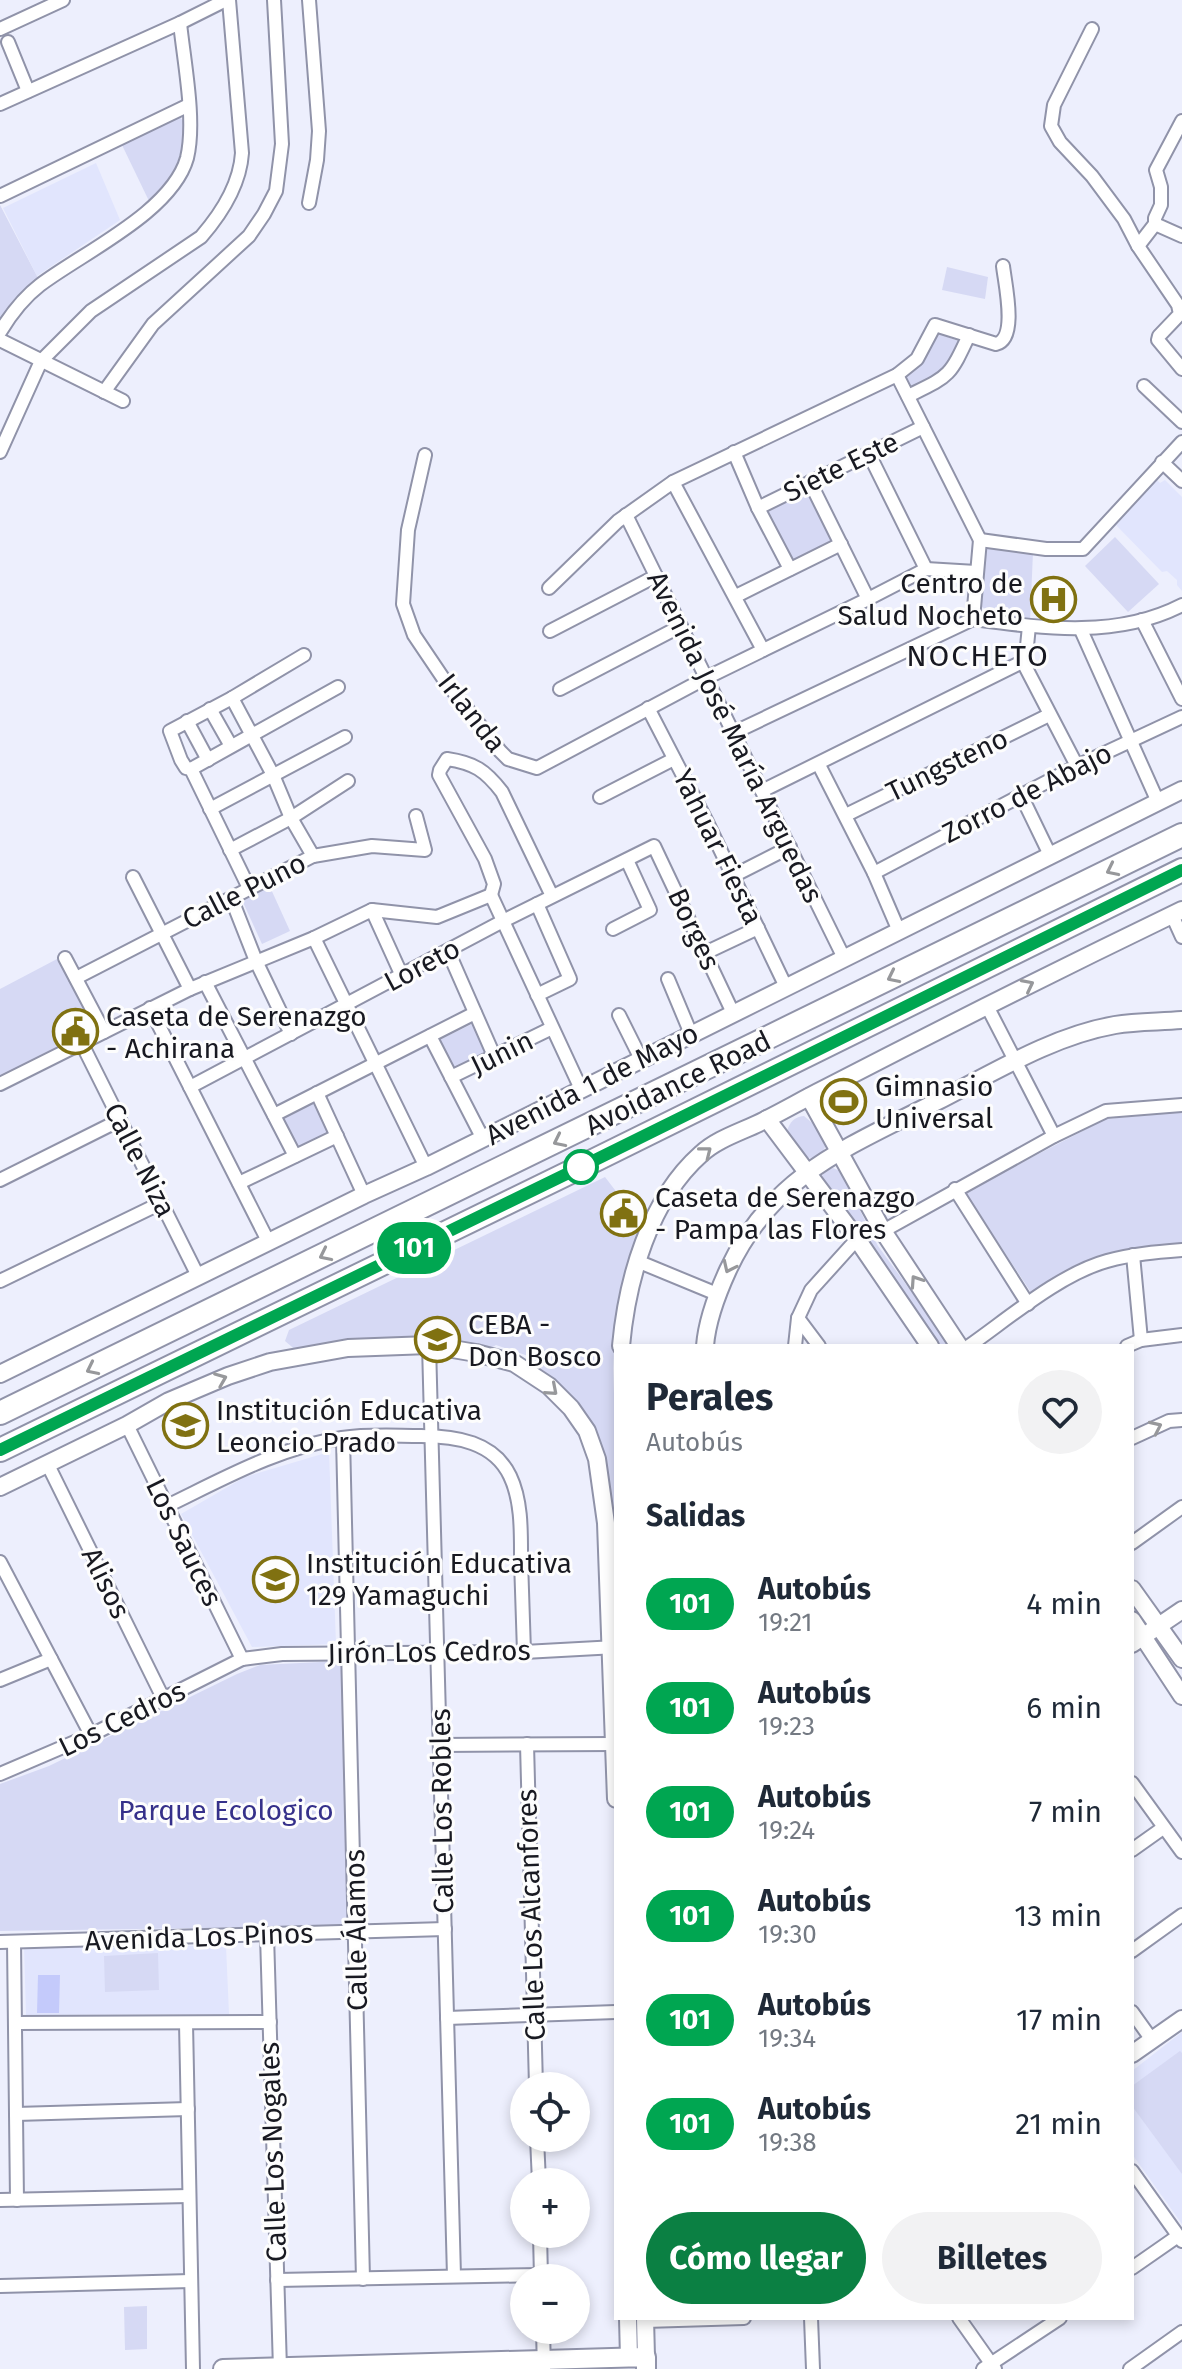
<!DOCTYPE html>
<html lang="es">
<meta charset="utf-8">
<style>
body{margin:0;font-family:"Fira Sans",sans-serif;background:#f2f2f3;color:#1f2937;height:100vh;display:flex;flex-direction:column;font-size:30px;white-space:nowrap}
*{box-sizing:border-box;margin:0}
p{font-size:26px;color:#747a83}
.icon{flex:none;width:44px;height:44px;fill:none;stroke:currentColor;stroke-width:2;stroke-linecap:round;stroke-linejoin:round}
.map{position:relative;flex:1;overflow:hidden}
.panel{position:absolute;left:614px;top:1344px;width:520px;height:976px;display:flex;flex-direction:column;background:#fff;border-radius:0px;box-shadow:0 4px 12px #0003}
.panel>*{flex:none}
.badge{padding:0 16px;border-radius:26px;font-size:28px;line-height:52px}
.buttons{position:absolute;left:510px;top:2072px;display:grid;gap:16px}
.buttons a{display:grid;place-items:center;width:80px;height:80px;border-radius:50%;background:#fff;box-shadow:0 4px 12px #0003;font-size:40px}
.map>.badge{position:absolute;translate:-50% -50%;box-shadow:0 0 0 4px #fff}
h2{padding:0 32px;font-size:30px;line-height:72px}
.round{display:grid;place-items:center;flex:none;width:84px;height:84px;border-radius:42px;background:#f2f2f3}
.summary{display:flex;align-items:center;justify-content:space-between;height:136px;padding:0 32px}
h1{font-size:38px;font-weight:700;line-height:60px}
.primary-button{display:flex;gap:16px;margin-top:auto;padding:16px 32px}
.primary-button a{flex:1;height:92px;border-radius:48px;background:#0b8043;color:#fff;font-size:32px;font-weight:700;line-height:92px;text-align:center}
.primary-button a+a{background:#f2f2f3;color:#1f2937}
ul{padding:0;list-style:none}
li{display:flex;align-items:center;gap:24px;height:104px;padding:0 32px}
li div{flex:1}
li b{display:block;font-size:30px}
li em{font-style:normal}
li .badge{min-width:88px;font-weight:700;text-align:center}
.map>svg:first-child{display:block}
.built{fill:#e1e5fd}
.green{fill:#d6d9f4}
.water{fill:#c4cafb}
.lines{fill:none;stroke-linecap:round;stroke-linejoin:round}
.minor-casing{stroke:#9093a9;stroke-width:16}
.tertiary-casing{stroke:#9093a9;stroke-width:20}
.secondary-casing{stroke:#9093a9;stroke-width:22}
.motorway-casing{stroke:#9093a9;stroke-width:26}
.minor{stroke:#fff;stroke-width:12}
.tertiary{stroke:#fff;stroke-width:16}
.secondary{stroke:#fff;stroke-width:18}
.motorway{stroke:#fff;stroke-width:22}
.oneway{stroke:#97989b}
.line-casing{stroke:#fff;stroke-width:18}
.line{stroke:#00a651;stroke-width:12}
.stop-dot{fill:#fff;stroke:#00a651;stroke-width:4}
.labels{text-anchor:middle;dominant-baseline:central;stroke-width:6;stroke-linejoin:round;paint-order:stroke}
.street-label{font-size:28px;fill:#181921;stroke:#fdfdfd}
.poi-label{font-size:28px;fill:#181921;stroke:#fdfdfd;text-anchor:start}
.park-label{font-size:28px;fill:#35308a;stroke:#fdfdfd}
.neighbourhood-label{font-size:30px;letter-spacing:2px;fill:#181921;stroke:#fdfdfd}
</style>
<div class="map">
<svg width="1182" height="2369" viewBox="0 0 1182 2369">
<rect width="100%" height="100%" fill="#edeffd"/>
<g class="built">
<polygon points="96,163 120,220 37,276 3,208"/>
<polygon points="1157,480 1160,483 1165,480 1182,497 1182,591 1177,585 1177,580 1167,571 1162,572 1116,525"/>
<polygon points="329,1452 336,1644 252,1647 181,1514 245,1477"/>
<polygon points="24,1945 226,1946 229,2014 26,2015"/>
<polygon points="1182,2032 1182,2224 1132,2154 1132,2071"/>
</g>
<g class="green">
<path d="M180 117 183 121C184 159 175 174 149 201L122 145Z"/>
<polygon points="0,205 39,280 11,304 0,322"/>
<polygon points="947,267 988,277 985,299 942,290"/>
<polygon points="937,333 961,342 950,368 913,389 904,377 925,358"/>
<polygon points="811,490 838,543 793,565 768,511"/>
<polygon points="1115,537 1159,584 1128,612 1085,566"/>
<polygon points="991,545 1033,552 1030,622 996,616 982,607 981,599 986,548"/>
<polygon points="270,887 290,931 262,944 242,900"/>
<polygon points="57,959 96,1027 0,1076 0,989"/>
<polygon points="474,1023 490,1056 454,1073 439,1040"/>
<polygon points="318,1099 333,1133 296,1151 279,1119"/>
<path d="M1182 1112V1245C1143 1248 1105 1251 1070 1270 1057 1276 1044 1286 1032 1294L965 1192 1106 1119Z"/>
<path d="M804 1116 818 1128 826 1145C822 1155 816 1160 805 1157L787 1131C790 1122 794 1117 804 1116Z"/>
<path d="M833 1168 840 1171 878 1246 951 1346H936L821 1181C822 1173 825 1169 833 1168Z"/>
<polygon points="605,1177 645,1229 615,1331 613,1368 616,1445 616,1637 607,1472 597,1440 525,1364 531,1357 496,1345 487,1350 298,1352 285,1341 289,1330"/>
<polygon points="341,1661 349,1926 0,1931 0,1784 49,1766 237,1674 260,1665"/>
<polygon points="158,1953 159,1990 105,1992 104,1956"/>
<polygon points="1180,2051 1182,2053 1182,2174 1132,2106 1132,2086"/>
<polygon points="147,2306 147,2349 125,2350 124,2307"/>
</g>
<polygon class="water" points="38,1975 60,1975 59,2013 37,2013"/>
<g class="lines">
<defs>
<g id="minor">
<polyline points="0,29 63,0"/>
<polyline points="1092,29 1054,105 1051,126 1060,142 1092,176 1124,219 1138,246 1178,305 1180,314 1159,336 1158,340 1182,369"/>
<polyline points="8,42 28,91"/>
<polyline points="0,104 180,23 226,0"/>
<polyline points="0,196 189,105"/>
<polyline points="309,203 317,160 319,131 309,0"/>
<polyline points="1155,224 1182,236"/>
<polyline points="1138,246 1155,224 1155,218 1161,205 1161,187 1156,170 1182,121"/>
<path d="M0 332C11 314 23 298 40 285 82 253 172 212 187 158 196 121 184 62 180 23"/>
<polyline points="0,340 123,401"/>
<polyline points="897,375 980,540"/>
<polyline points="1144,386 1182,422"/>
<polyline points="104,392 153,324 249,236 264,214 276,191 282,144 274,0"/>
<path d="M908 396C949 376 949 378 969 335"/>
<path d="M0 452 41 361 91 311 201 237C221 214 240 184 242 153L229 0"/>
<polyline points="734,452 758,508 790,569"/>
<polyline points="869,454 926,569"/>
<polyline points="425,455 408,530 403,604 414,635 443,678 500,751 508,759 537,768 706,678 868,599 926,569 976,572"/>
<polyline points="1162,462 1182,481"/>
<polyline points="673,482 763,650"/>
<polyline points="810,482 868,599"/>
<polyline points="758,508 923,427"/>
<polyline points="626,515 844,958"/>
<polyline points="980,540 1046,549 1083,549 1182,442"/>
<path d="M549 588 618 521 673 482 897 375 917 359 935 325 996 344C1018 339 1005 284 1003 266"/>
<polyline points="736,596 841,544"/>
<path d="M973 619C1042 628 1116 639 1182 605"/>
<polyline points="973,619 980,540"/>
<polyline points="1142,620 1182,699"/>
<polyline points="1029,626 1025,666 1077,766"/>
<polyline points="1081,630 1158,802"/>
<polyline points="550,631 656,576"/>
<polyline points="560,689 681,626"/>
<polyline points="232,698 273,775 291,818 313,856"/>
<polyline points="648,708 707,822 786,987"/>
<polyline points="210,709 231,746"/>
<polyline points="187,721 208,760"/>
<polyline points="733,733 973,619"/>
<polyline points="819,765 874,873 899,931"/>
<polyline points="191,769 338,687"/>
<polyline points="762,791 1026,660"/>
<polyline points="1021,795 1050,855"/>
<polyline points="600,797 674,759"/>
<polyline points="210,809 345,737"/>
<polyline points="846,815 1049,715"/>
<polyline points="230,850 291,818 348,781"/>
<polyline points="874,873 1077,766 1182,717"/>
<polyline points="733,876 790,847"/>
<polyline points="133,877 190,989"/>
<polyline points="249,888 191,769 186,768 181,760 170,731 232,698 304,655"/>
<path d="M491 895 494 884 485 859 439 775 440 770 447 759C474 763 485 770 502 792L552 896"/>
<polyline points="491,895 581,1089"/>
<polyline points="232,900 256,961 291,1034"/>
<polyline points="537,904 570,979 537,995"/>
<polyline points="372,910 402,976"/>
<polyline points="1172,915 1182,937"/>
<polyline points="613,929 650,910 627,860"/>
<polyline points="314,938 426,1167"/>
<polyline points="448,951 495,1058"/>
<polyline points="705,953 758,928"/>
<polyline points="65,958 104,1032"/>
<polyline points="76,978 313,856 372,846 425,850 416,816"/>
<polyline points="668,979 691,1034"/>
<polyline points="205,982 295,1156"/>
<polyline points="987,1006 1054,1136"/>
<polyline points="150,1008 269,1243"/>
<polyline points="619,1015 641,1059"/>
<polyline points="430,1036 483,1139"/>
<polyline points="82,1044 198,1276"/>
<polyline points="451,1077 552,1028"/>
<polyline points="0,1084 190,989 314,938 372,910 437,917 491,895"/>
<polyline points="190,1087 503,921 654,846 733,1013"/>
<polyline points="317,1093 364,1195"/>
<polyline points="274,1115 475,1013"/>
<polyline points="0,1180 120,1120"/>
<polyline points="239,1183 337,1136"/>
<polyline points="955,1189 1028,1304"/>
<polyline points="883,1231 1054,1136 1106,1111 1182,1105"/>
<polyline points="1133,1255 1141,1340"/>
<polyline points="637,1261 717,1294"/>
<polyline points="0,1281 161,1203"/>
<polyline points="798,1318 819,1346"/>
<polyline points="429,1345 454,2276"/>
<polyline points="795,1346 798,1318 811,1290 857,1239"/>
<path d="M969 1346C1009 1318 1060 1274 1107 1261 1132 1254 1157 1252 1182 1250"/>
<polyline points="1127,1346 1141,1340 1182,1335"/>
<polyline points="127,1425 242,1659"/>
<polyline points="343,1438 363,2279"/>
<polyline points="1132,1438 1169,1421 1182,1420"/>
<polyline points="48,1465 164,1700"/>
<path d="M167 1506C223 1479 279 1447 342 1438 368 1434 395 1436 421 1436 456 1436 494 1442 510 1476 522 1501 521 1533 521 1560 522 1591 523 1621 524 1652"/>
<polyline points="1132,1543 1182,1507"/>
<polyline points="0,1562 91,1735"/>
<polyline points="0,1680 51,1659"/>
<polyline points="527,1744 536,2086"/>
<polyline points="440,1745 615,1744"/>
<polyline points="0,1774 91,1735 242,1659 282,1654 524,1652 616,1647"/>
<polyline points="1132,1783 1182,1852"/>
<polyline points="1132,1850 1163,1828"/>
<polyline points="267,1935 280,2369"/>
<polyline points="0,1942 445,1929"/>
<polyline points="14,1942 17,2200"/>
<polyline points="1132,1951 1182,1915"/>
<polyline points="1132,2012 1152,2040"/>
<polyline points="447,2018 616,2012"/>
<polyline points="15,2023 270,2022"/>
<polyline points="186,2023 193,2369"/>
<polyline points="16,2114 188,2109"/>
<polyline points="537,2138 539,2182"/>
<polyline points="1132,2171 1182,2241"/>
<polyline points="0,2200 189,2196"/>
<polyline points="540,2234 541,2278"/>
<polyline points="1132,2268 1178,2236"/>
<polyline points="277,2280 541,2275"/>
<polyline points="0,2286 191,2281"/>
<polyline points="811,2318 813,2369"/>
<polyline points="959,2318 995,2369"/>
<polyline points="645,2321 744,2318"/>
<polyline points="543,2330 544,2369"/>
<polyline points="983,2369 1060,2318"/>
<polyline points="1130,2369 1182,2332"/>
</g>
<g id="tertiary">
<polyline points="809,1097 883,1231 959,1346"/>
<polyline points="767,1119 857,1239 930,1346"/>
<path d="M621 1346C627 1280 649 1200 701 1154 718 1138 744 1131 765 1120 785 1110 804 1099 824 1089 942 1028 1062 968 1182 910"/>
<path d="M705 1346C707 1320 717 1294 728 1270 772 1175 848 1147 936 1102 993 1073 1052 1036 1115 1025 1137 1021 1160 1022 1182 1020"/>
<polyline points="0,1374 364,1195 426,1167 1182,790"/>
<polyline points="0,1487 127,1425 169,1401 228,1376 270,1362 348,1348 429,1345 476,1353 514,1363 549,1386 571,1408 587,1431 597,1459 606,1523 616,1799"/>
<polyline points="1132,1589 1182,1659"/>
<polyline points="1132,1620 1182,1696"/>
<polyline points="1132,1644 1182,1610"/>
<polyline points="1132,2054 1182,2019"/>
<polyline points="628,2318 629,2358"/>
<polyline points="645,2318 646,2357"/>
</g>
<polyline id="secondary" points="223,2369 646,2357 646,2369"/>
<g id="motorway">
<polyline points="0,1413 1182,835"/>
<polyline points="0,1450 589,1163 1182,870"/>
</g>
</defs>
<use href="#minor" class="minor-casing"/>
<use href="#tertiary" class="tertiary-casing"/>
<use href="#secondary" class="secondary-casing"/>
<use href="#motorway" class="motorway-casing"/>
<use href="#minor" class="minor"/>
<use href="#tertiary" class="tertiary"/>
<use href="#secondary" class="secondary"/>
<use href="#motorway" class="motorway"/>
</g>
<defs><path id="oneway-chevron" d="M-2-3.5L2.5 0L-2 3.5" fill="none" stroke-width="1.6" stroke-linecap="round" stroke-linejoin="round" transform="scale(2)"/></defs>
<g class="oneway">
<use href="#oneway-chevron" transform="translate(1112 870) rotate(154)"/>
<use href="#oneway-chevron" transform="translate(893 977) rotate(154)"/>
<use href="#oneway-chevron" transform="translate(1028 985) rotate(-27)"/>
<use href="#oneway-chevron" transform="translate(559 1141) rotate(154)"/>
<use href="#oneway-chevron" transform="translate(706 1152) rotate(-38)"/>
<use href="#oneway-chevron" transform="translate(325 1255) rotate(154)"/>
<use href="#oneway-chevron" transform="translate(729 1267) rotate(115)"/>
<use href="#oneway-chevron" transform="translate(916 1281) rotate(-124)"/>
<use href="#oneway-chevron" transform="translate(92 1369) rotate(154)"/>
<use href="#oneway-chevron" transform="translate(221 1379) rotate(-22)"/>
<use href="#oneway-chevron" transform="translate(552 1390) rotate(41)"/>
<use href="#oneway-chevron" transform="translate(1156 1427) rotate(-25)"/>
</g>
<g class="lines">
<defs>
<polyline id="line" points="0,1450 589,1163 1182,870"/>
</defs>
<use href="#line" class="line-casing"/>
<use href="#line" class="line"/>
</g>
<defs>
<symbol id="hospital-ring" viewBox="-11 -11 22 22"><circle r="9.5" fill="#fdfdfd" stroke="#807111" stroke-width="1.5"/><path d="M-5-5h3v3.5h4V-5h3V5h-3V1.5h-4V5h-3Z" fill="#807111"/></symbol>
<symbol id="civic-ring" viewBox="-11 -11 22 22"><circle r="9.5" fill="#fdfdfd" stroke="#807111" stroke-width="1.5"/><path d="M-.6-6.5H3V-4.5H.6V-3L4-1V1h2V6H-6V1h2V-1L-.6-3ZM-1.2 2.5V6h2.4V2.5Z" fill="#807111"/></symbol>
<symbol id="stadium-ring" viewBox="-11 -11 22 22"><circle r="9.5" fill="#fdfdfd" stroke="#807111" stroke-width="1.5"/><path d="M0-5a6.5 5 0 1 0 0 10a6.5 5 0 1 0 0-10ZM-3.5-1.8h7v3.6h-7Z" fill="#807111"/></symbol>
<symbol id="school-ring" viewBox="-11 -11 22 22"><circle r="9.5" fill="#fdfdfd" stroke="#807111" stroke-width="1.5"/><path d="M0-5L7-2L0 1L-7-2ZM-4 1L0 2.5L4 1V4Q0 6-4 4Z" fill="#807111"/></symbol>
</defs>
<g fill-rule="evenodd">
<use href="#hospital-ring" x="1028" y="574" width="51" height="51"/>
<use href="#civic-ring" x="50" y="1006" width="51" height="51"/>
<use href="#stadium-ring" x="818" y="1076" width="51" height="51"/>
<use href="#civic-ring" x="598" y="1188" width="51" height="51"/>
<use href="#school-ring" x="412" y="1314" width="51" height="51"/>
<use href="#school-ring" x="160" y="1400" width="51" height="51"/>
<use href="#school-ring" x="250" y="1554" width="51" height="51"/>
</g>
<circle class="stop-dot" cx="581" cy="1167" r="16"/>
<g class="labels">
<g class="street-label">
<text transform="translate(841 467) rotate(-26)">Siete Este</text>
<text transform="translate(472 713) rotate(52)">Irlanda</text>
<text transform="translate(735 737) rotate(64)">Avenida José María Arguedas</text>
<text transform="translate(947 765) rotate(-26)">Tungsteno</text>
<text transform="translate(1027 793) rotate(-27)">Zorro de Abajo</text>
<text transform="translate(718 847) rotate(64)">Yahuar Fiesta</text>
<text transform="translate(244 891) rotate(-27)">Calle Puno</text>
<text transform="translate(694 929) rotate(65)">Borges</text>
<text transform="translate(422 965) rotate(-28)">Loreto</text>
<text transform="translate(502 1053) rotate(-26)">Junin</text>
<text transform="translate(678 1083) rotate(-26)">Avoidance Road</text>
<text transform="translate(592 1084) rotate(-27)">Avenida 1 de Mayo</text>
<text transform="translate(140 1160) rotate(63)">Calle Niza</text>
<text transform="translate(184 1542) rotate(64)">Los Sauces</text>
<text transform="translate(106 1583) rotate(64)">Alisos</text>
<text transform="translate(429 1652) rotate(-1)">Jirón Los Cedros</text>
<text transform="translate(122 1719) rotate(-26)">Los Cedros</text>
<text transform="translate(442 1811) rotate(-91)">Calle Los Robles</text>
<text transform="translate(531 1915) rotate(-92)">Calle Los Alcanfores</text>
<text transform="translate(356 1930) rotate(-91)">Calle Álamos</text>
<text transform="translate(199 1937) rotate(-2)">Avenida Los Pinos</text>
<text transform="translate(273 2152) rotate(-92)">Calle Los Nogales</text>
</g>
<g class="poi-label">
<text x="1023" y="583" text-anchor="end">Centro de<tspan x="1023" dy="32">Salud Nocheto</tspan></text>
<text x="106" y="1016">Caseta de Serenazgo<tspan x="106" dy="32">- Achirana</tspan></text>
<text x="875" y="1086">Gimnasio<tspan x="875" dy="32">Universal</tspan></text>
<text x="655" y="1197">Caseta de Serenazgo<tspan x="655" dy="32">- Pampa las Flores</tspan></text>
<text x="468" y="1324">CEBA -<tspan x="468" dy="32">Don Bosco</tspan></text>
<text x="216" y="1410">Institución Educativa<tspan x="216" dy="32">Leoncio Prado</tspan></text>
<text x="306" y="1563">Institución Educativa<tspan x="306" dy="32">129 Yamaguchi</tspan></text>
</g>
<g class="park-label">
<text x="226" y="1810">Parque Ecologico</text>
</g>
<g class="neighbourhood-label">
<text x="978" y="656">NOCHETO</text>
</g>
</g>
</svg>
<div class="buttons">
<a><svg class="icon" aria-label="locate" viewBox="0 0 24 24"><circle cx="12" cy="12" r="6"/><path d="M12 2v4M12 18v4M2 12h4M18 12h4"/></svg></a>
<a>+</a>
<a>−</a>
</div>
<b class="badge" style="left:414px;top:1248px;background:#00a651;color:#fff">101</b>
<section class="panel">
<div class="summary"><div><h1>Perales</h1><p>Autobús</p></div><a class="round"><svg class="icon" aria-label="heart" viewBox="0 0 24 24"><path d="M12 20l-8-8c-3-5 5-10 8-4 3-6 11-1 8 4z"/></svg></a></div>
<h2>Salidas</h2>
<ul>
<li><span class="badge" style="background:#00a651;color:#fff">101</span><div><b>Autobús</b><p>19:21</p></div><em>4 min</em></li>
<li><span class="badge" style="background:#00a651;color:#fff">101</span><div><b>Autobús</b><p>19:23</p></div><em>6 min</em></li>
<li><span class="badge" style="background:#00a651;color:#fff">101</span><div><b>Autobús</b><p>19:24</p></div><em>7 min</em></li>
<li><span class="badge" style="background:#00a651;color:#fff">101</span><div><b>Autobús</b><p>19:30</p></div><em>13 min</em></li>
<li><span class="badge" style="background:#00a651;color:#fff">101</span><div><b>Autobús</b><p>19:34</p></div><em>17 min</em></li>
<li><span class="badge" style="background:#00a651;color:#fff">101</span><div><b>Autobús</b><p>19:38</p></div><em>21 min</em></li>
</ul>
<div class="primary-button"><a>Cómo llegar</a><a>Billetes</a></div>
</section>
</div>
